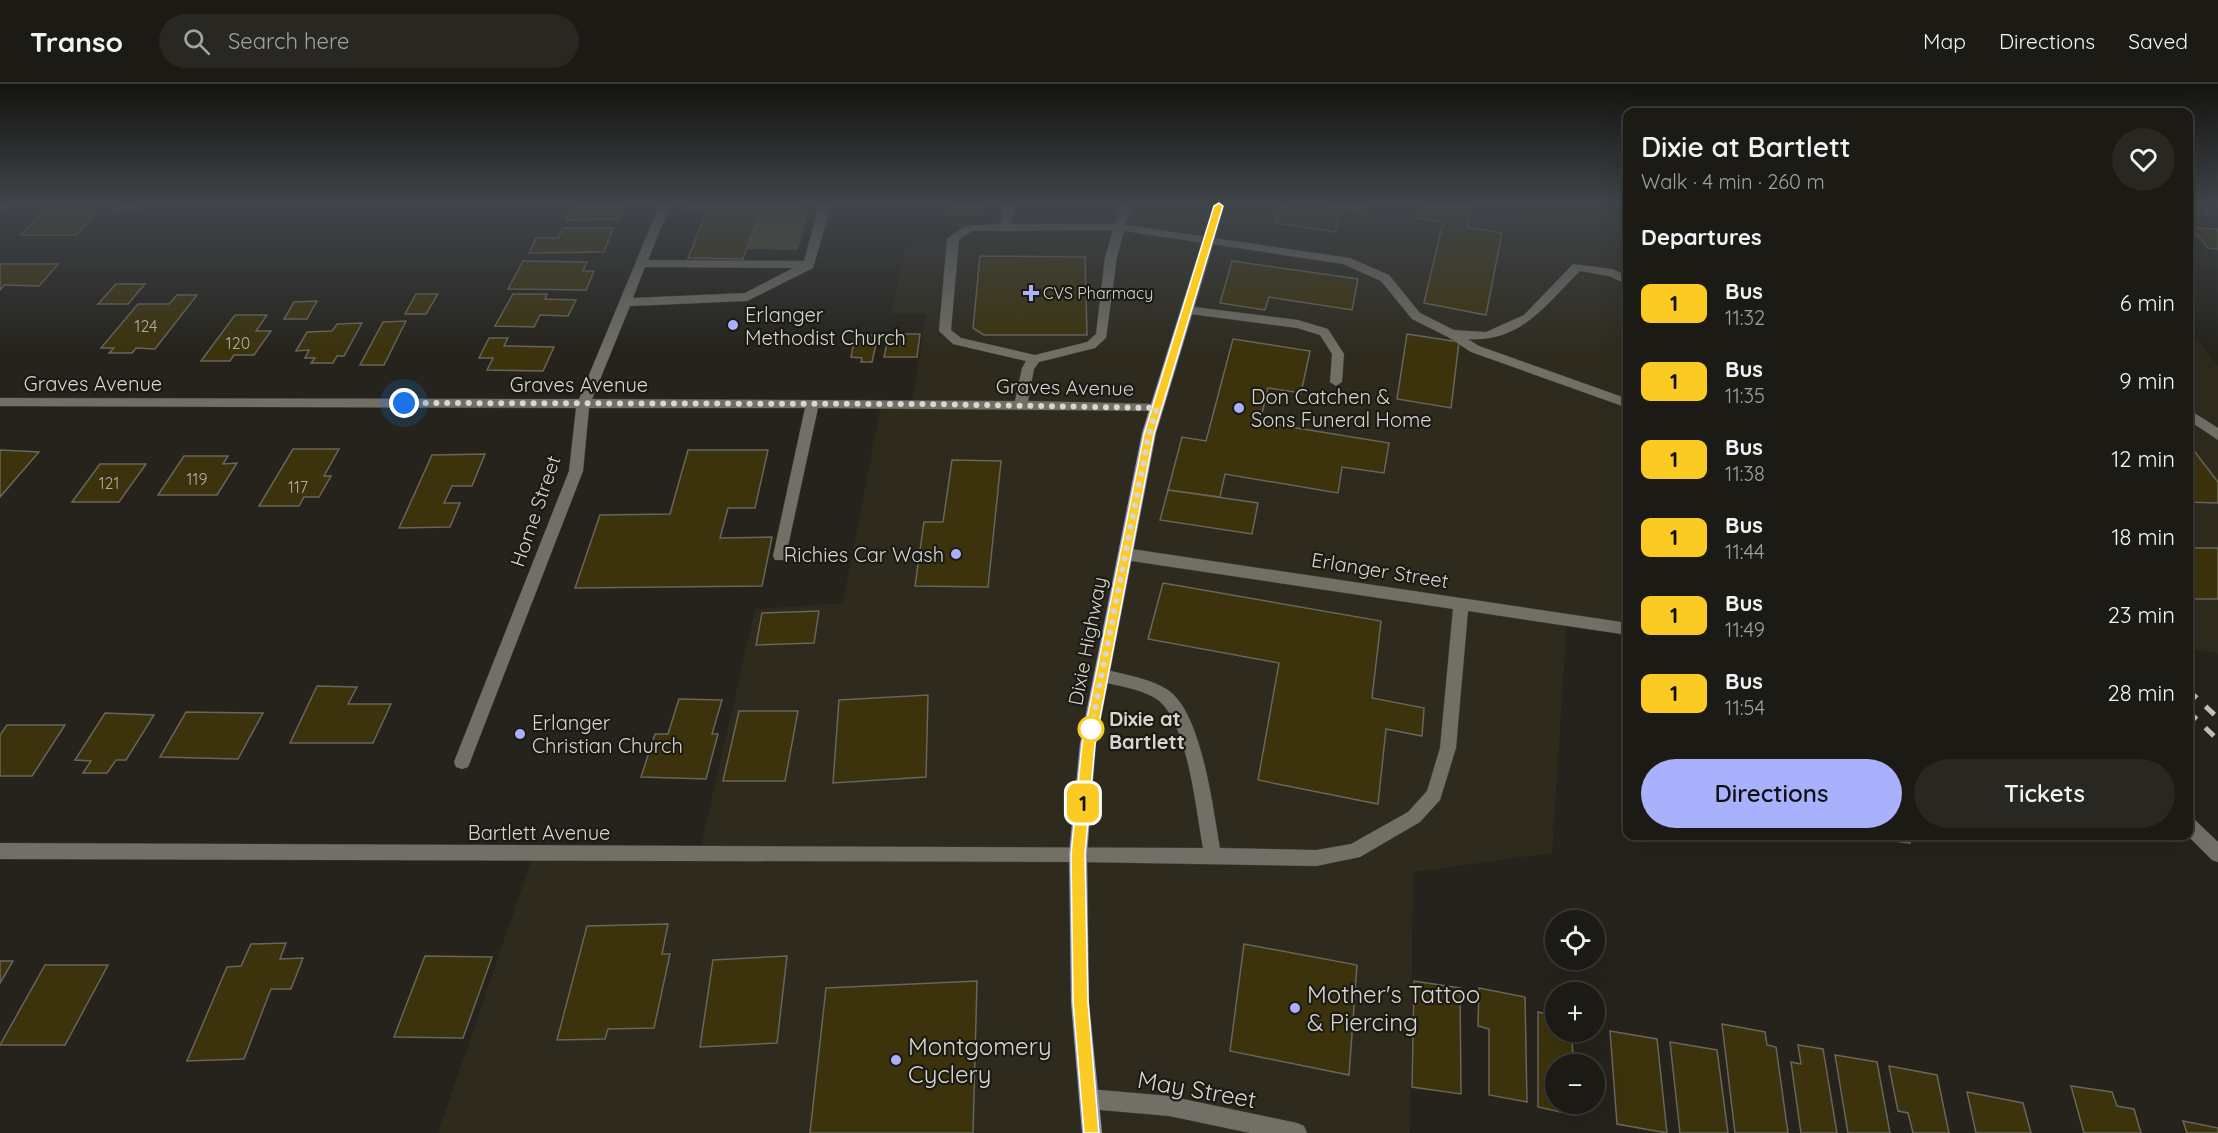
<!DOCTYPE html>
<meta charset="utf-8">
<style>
body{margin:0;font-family:Quicksand,sans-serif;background:#292722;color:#f1f3f6;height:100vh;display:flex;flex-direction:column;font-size:22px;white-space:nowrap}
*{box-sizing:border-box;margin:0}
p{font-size:20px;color:#a0a1a0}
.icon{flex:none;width:33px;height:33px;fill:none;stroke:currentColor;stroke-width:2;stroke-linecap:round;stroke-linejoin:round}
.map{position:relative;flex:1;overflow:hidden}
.sheet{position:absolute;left:1623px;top:24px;width:570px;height:732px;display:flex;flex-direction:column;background:#1c1a15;border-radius:12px;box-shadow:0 6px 24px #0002,0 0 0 2px #3a3834}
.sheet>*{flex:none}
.badge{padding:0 12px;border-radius:9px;font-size:21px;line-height:39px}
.buttons{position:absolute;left:1545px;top:826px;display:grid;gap:12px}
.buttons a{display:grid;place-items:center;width:60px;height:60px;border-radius:50%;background:#1c1a15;box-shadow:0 6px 24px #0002,0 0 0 2px #3a3834;font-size:30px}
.you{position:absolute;width:30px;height:30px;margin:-15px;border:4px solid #fff;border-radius:50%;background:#1a73e8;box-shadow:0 0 0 9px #1a73e833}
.map>.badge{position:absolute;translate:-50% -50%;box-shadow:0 0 0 3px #fff}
h2{padding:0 18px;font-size:22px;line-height:54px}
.round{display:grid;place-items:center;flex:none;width:63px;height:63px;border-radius:32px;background:#292722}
.headline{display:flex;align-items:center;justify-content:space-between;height:102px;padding:0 18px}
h1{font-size:28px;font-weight:600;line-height:45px}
.primary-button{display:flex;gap:12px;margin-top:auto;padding:12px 18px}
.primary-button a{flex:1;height:69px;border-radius:36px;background:#a9b0fc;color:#111;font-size:24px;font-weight:600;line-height:69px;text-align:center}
.primary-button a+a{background:#292722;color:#f1f3f6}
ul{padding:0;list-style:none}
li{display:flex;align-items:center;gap:18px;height:78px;padding:0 18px}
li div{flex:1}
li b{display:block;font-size:22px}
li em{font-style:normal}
li .badge{min-width:66px;font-weight:700;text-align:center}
header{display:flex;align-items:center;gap:36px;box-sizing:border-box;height:84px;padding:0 30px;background:#1c1a15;border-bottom:2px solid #3a3834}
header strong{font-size:28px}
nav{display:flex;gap:33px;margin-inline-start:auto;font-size:21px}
.search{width:420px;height:54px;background:#292722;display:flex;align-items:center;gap:15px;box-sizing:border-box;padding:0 21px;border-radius:33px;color:#a0a1a0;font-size:22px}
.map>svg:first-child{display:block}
.built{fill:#2e2b1e}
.green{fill:#534c30}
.building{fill:#3c330c;stroke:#67655c;stroke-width:1.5}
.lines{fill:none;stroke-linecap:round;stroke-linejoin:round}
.minor-casing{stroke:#3e3d37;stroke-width:1}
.major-casing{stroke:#3e3d37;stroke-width:1}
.minor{fill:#716f66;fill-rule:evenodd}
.major{fill:#9194be;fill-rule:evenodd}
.rail{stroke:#c1c0bb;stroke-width:5;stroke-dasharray:12 12;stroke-linecap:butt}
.line{fill:#fccb23;stroke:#fff;stroke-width:1.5}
.walk{stroke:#d7d6d1;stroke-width:6;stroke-dasharray:0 10.8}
.poi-dot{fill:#a9b0fc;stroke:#1b1a13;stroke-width:2}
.stop-dot{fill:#fff;stroke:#fccb23;stroke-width:3}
.labels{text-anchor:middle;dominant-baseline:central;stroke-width:4.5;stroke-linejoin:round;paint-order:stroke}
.far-poi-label{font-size:16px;fill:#d7d6d1;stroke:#1b1a13;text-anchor:start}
.number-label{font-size:16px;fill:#b0ada0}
.poi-label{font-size:20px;fill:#d7d6d1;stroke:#1b1a13;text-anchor:start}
.street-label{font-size:20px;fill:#d7d6d1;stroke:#1b1a13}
.stop-label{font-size:20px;font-weight:bold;fill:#d7d6d1;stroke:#1b1a13;text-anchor:start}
.near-poi-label{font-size:24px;fill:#d7d6d1;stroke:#1b1a13;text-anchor:start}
.near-street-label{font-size:24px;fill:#d7d6d1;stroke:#1b1a13}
</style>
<header>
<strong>Transo</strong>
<div class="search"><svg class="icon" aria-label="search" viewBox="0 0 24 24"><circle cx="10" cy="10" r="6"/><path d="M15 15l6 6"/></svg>Search here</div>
<nav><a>Map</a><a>Directions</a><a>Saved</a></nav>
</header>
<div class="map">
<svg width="2218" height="1049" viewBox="0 0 2218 1049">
<rect width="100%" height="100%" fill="#25231c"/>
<g class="built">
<polygon points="992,122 1627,122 1627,545 1567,536 1552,769 1413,788 1410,1049 438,1049 534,769 699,770 755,525 843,519 881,320 912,319 926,230 891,229 906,162 949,161 953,137 990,136"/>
<polygon points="2188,244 2218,282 2218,569 2189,566"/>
</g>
<polygon class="green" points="761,126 809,127 798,166 746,165"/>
<g class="building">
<polygon points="117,122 143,122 140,127 113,127"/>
<polygon points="572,122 623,122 619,135 566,136"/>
<polygon points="686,122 803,122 802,127 761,126 743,175 688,174 708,124 685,124"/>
<polygon points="946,122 983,122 982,131 944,131"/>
<polygon points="1281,122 1340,130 1335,148 1276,139"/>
<polygon points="1326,122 1370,122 1369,128"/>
<polygon points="1419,122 1472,122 1467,143 1502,149 1486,231 1424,219 1443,138 1416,134"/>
<polygon points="2188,122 2210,122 2214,126 2206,126 2210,131 2188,131"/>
<polygon points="45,125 83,125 77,131 94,131 76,151 21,151"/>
<polygon points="563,144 613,144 604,168 529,169 536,154 558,154"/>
<polygon points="2191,144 2218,145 2218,165 2208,164"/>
<polygon points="980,172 1085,173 1087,251 984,251 973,244"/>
<polygon points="523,177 587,178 583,187 594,187 586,206 508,205"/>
<polygon points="1232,177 1358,195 1352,226 1269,213 1265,226 1220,219"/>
<polygon points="0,180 58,180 39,202 4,201 0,206"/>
<polygon points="116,200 145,200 128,220 98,220"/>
<polygon points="416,210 438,210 426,230 405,230"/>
<polygon points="513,210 547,210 545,215 576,216 568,232 540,231 534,243 495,242"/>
<polygon points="177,211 197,211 155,265 136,264 132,269 109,269 114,264 101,264 138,220 169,220"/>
<polygon points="317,217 307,235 284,235 294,218"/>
<polygon points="235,231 267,231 256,247 271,247 254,271 234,271 230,277 201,277"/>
<polygon points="406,237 384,281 360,281 383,238"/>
<polygon points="362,239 344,272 337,272 333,279 311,279 315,274 305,274 309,266 296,267 307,248 332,247 337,240"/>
<polygon points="889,250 920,250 917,273 884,273"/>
<polygon points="1407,250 1459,258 1451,324 1397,315"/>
<polygon points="855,251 878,251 872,278 861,278 862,274 851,273"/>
<polygon points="489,254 508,254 504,262 554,263 543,287 487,286 493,274 479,274"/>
<polygon points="1233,255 1310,267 1301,309 1268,304 1260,338 1389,359 1384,389 1342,383 1338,409 1225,390 1220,413 1168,406 1182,353 1206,357"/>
<polygon points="2188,359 2218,398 2218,419 2188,418"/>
<polygon points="293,365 339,365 324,392 331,392 319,413 304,413 299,422 259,422"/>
<polygon points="0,366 39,368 0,413"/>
<polygon points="688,366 768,366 755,424 728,424 720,454 772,453 762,502 575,504 600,431 670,430"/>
<polygon points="485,370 472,402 452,402 444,419 460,419 450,443 399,444 432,371"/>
<polygon points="184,372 228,372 223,380 237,379 217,411 158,411"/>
<polygon points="952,376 1001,377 988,503 915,502 924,438 943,438"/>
<polygon points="100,380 146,380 119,418 72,418"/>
<polygon points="1168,406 1258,419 1252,450 1160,436"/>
<rect x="2188" y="464" width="30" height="51"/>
<polygon points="1163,499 1381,537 1372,614 1424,624 1422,652 1386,645 1378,720 1258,696 1279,579 1148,555"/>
<polygon points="819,527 814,559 756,561 762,529"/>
<polygon points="317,602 357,603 348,620 391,620 373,659 290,659"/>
<polygon points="928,611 926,693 833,699 839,616"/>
<polygon points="679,615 722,616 712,650 718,650 706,695 641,693 655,650 668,650"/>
<polygon points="739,627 798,627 785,697 723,697"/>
<polygon points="186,628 263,629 238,675 160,673"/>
<polygon points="105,629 154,631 126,676 116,676 107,689 83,689 91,677 75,676"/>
<polygon points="7,641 65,641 32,692 0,692 0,651"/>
<polygon points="1863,752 1908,752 1910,759 1864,753"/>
<polygon points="668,840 662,870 670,870 654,944 608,945 605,955 557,956 587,842"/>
<polygon points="286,859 280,875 303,874 291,905 271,905 244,975 187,977 227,883 241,882 251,860"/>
<polygon points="1244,860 1357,881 1349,991 1230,967"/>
<polygon points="425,872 492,873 463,954 394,953"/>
<polygon points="787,872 777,959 700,963 713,876"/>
<polygon points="0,877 13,877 0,899"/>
<polygon points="45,881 108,881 65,961 0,961"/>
<polygon points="977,897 973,1049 810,1049 826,904"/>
<polygon points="1414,897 1460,904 1461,1010 1412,1003"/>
<polygon points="1479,904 1525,913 1527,1018 1489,1011 1489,945 1478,942"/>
<polygon points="1538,928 1556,932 1556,948 1572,948 1573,981 1556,981 1556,1020 1574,1020 1574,1031 1538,1023"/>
<polygon points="1722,940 1765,948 1767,961 1776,963 1788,1049 1735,1049"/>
<polygon points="1610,947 1657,955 1667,1049 1617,1040"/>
<polygon points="1670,958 1717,966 1728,1049 1680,1049"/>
<polygon points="1798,961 1823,965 1837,1049 1801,1049 1791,978 1801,980"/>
<polygon points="1835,971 1877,978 1890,1049 1848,1049"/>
<polygon points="1889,982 1937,991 1949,1049 1913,1049 1908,1029 1898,1027"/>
<polygon points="2071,1002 2112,1008 2117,1022 2134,1025 2141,1049 2084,1049"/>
<polygon points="1967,1008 2023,1019 2031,1049 1976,1049"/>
<polygon points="2183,1037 2218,1044 2218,1049 2187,1049"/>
</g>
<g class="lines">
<defs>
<g id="minor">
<polygon points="0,122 9,122 0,127"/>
<path d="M659 122H670L648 176 804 177 819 122H831L813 184 747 217 630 222 592 315 1015 317 1022 284 1026 277 953 260 939 247 947 155 965 142 1000 140 1004 122H1015L1011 140H1115L1121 122H1131L1126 141 1350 174 1389 191 1420 229 1454 246 1486 248 1524 231 1573 180 1612 185 1628 192V201L1609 192 1580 187C1545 221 1522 258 1468 255L1479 262 1628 315V324L1471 268 1448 253 1412 235 1381 197 1343 180 1124 147 1117 173 1106 254 1095 264 1039 278 1034 285 1028 317 1157 320 1164 324 1162 327 818 324 785 476H775L773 472 805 324H589L583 387 470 678 468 683 462 685 456 683 454 678 569 387 576 324 0 322V314L579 315ZM1113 146 1105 173 1096 250 1087 258 1035 271 961 254 951 246 959 156 972 147ZM645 183 793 184 745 209 633 214Z"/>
<polygon points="1187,222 1298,236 1328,245 1344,270 1342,298 1336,302 1330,298 1332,270 1320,251 1297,244 1183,229 1181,226"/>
<polygon points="2188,325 2218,344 2218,356 2188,336"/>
<path d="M1125 464 1628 539V551L1468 527 1456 664 1440 716 1420 738 1360 773 1316 782 1078 778 0 775V759L1203 764C1196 727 1188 639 1158 616 1141 604 1115 602 1096 596L1094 591 1096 586 1102 585C1123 590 1149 594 1168 606 1202 629 1213 725 1220 764L1316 766 1351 760 1408 728 1427 707 1440 664 1453 525 1125 476 1120 474 1118 470 1120 466Z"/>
<polygon points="2188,733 2194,735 2218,758 2218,778 2212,776 2188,752"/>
<polygon points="1089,1005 1169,1012 1297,1039 1304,1042 1307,1049 1250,1049 1169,1032 1089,1025 1082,1022 1079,1015 1082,1008"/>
</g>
<polygon id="major" points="1213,122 1225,122 1156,349 1096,660 1087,770 1089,918 1102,1049 1082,1049 1071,918 1069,770 1080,660 1142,349"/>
</defs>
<use href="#minor" class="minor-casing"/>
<use href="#major" class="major-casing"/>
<use href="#minor" class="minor"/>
<use href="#major" class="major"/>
<g class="rail">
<polyline points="2188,606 2218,634"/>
<polyline points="2188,627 2218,656"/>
</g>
</g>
<linearGradient id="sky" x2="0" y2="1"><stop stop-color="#14130f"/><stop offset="0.45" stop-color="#40454b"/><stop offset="1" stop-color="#40454b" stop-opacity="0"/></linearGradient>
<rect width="2218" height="269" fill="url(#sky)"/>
<polygon class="line" points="1219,119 1223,122 1154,350 1095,660 1085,770 1088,918 1099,1049 1084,1049 1073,918 1071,770 1082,660 1144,350 1214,122"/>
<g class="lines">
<polyline class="walk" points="404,319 923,320 1157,324 1149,350 1091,645"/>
</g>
<g class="poi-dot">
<path d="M1028 200h6v6h6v6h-6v6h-6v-6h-6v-6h6z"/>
<circle cx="733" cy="241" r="6"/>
<circle cx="1239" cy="324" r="6"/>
<circle cx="956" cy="470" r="6"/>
<circle cx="520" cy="650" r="6"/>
<circle cx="1295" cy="924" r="6"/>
<circle cx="896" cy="976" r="6"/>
</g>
<circle class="stop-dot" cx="1091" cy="645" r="12"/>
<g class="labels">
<g class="far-poi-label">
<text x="1043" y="209">CVS Pharmacy</text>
</g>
<g class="number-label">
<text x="146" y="242">124</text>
<text x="238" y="259">120</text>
<text x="197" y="395">119</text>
<text x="109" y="399">121</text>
<text x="298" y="403">117</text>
</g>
<g class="poi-label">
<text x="745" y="230">Erlanger<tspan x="745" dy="23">Methodist Church</tspan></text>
<text x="1251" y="312">Don Catchen &amp;<tspan x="1251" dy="23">Sons Funeral Home</tspan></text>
<text x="944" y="470" text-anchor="end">Richies Car Wash</text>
<text x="532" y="638">Erlanger<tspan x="532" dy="23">Christian Church</tspan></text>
</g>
<g class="street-label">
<text x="93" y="299">Graves Avenue</text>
<text x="579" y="300">Graves Avenue</text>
<text transform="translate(1065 303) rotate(1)">Graves Avenue</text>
<text transform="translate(535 427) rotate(-71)">Home Street</text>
<text transform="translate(1380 486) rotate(9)">Erlanger Street</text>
<text transform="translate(1087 557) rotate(-79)">Dixie Highway</text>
<text x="539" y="748">Bartlett Avenue</text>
</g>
<g class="stop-label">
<text x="1109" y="634">Dixie at<tspan x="1109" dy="23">Bartlett</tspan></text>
</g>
<g class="near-poi-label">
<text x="1307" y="910">Mother's Tattoo<tspan x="1307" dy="28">&amp; Piercing</tspan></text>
<text x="908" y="962">Montgomery<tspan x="908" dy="28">Cyclery</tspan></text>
</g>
<g class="near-street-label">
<text transform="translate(1197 1005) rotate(10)">May Street</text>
</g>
</g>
</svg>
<div class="buttons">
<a><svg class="icon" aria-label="locate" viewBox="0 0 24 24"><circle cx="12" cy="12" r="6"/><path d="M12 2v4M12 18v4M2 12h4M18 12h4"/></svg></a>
<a>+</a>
<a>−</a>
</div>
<div class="you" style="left:404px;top:319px"></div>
<b class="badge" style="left:1083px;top:719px;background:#fccb23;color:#111">1</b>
<section class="sheet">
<div class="headline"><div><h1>Dixie at Bartlett</h1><p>Walk · 4 min · 260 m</p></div><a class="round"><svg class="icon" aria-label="heart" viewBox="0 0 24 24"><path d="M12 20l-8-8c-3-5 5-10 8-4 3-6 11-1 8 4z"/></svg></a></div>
<h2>Departures</h2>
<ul>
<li><span class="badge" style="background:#fccb23;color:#111">1</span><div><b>Bus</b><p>11:32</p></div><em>6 min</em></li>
<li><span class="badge" style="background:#fccb23;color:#111">1</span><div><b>Bus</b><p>11:35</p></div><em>9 min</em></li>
<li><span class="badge" style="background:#fccb23;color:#111">1</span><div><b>Bus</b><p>11:38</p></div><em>12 min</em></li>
<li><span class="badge" style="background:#fccb23;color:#111">1</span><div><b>Bus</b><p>11:44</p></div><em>18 min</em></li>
<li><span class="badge" style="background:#fccb23;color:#111">1</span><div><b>Bus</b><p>11:49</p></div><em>23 min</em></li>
<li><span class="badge" style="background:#fccb23;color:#111">1</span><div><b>Bus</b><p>11:54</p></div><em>28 min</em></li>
</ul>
<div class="primary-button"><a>Directions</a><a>Tickets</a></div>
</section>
</div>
